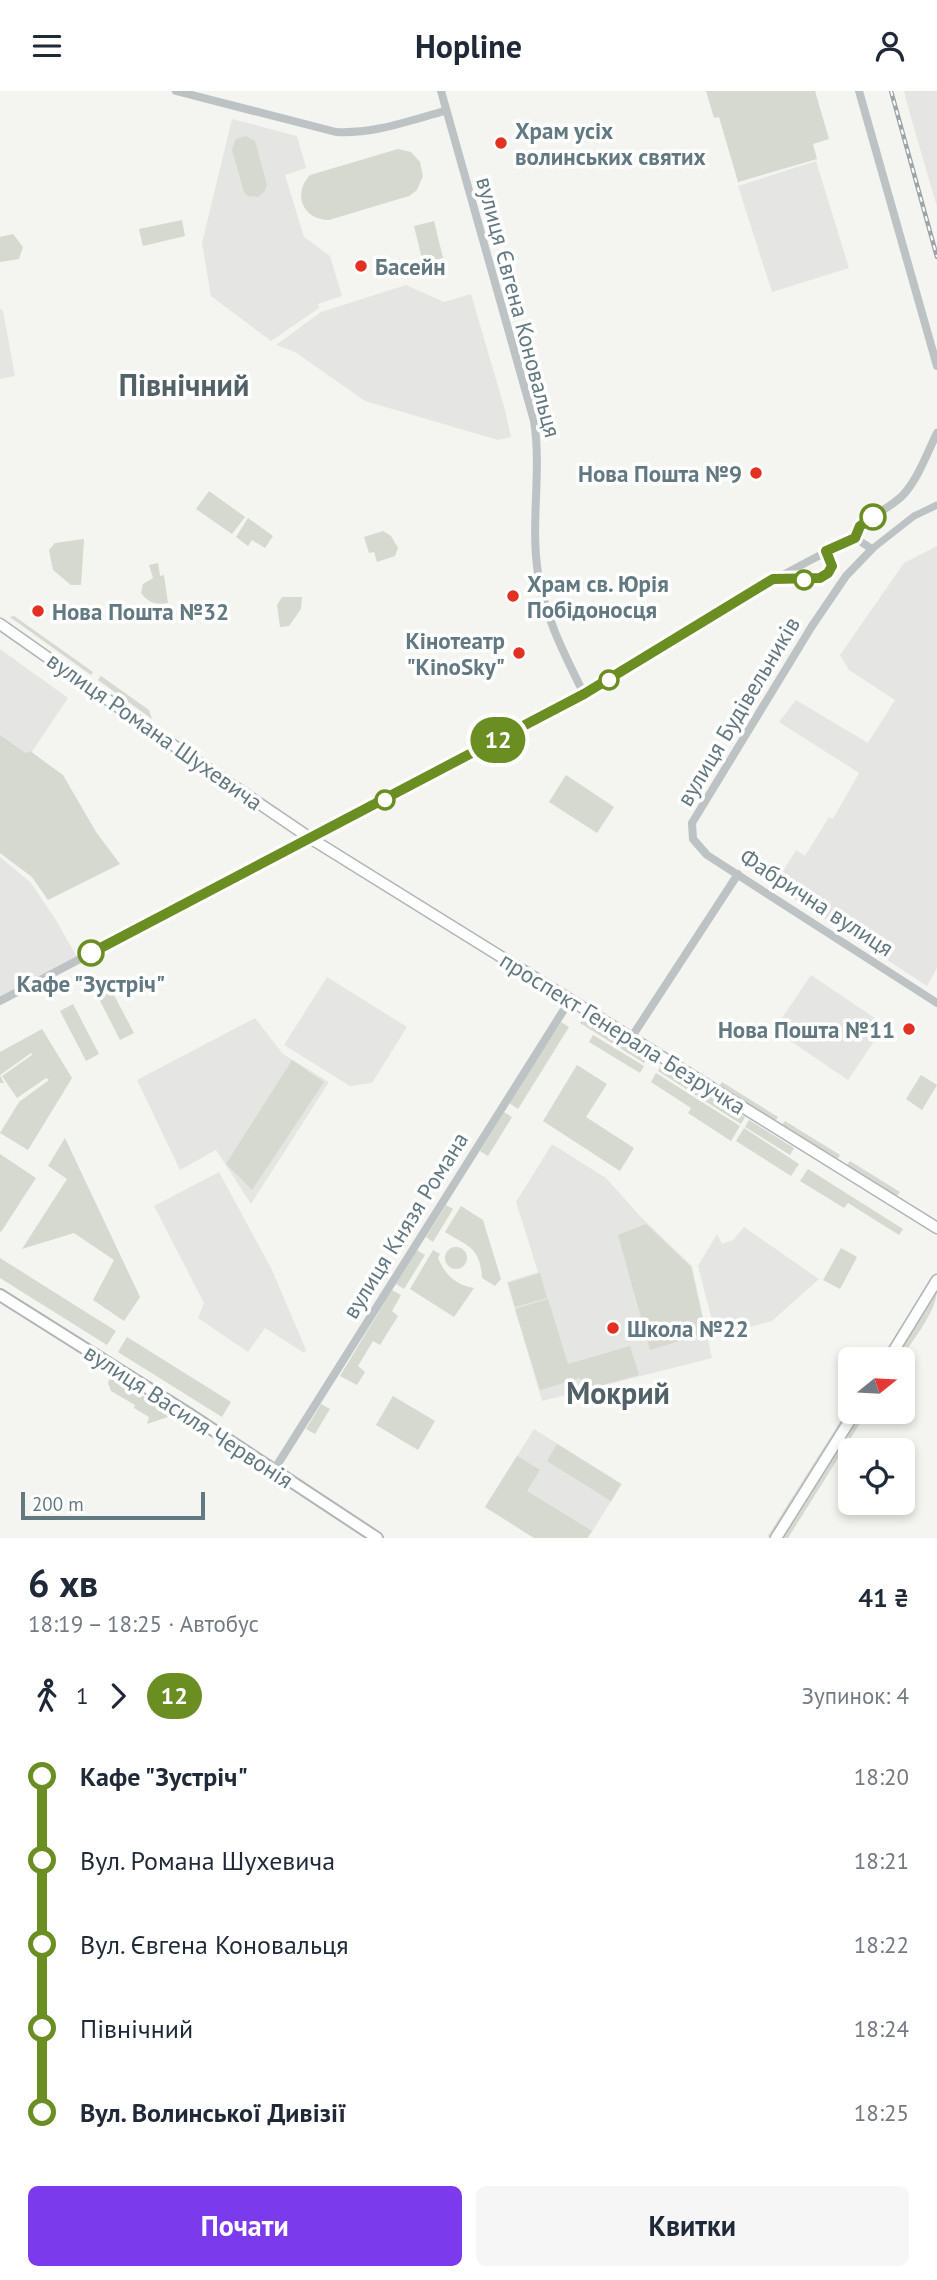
<!DOCTYPE html>
<html lang="uk">
<meta charset="utf-8">
<style>
body{margin:0;font-family:"PT Sans",sans-serif;background:#f6f6f7;color:#1f2937;height:100vh;display:flex;flex-direction:column;font-size:26px;white-space:nowrap}
*{box-sizing:border-box;margin:0}
p{font-size:23px;color:#747a83}
.icon{flex:none;width:38px;height:38px;fill:none;stroke:currentColor;stroke-width:2;stroke-linecap:round;stroke-linejoin:round}
.map{position:relative;height:1447px;overflow:hidden}
.panel{display:flex;flex-direction:column;background:#fff;flex:1}
.panel>*{flex:none}
.badge{padding:0 14px;border-radius:23px;font-size:24px;line-height:46px}
.needle{width:46px;rotate:72deg}
.buttons{position:absolute;left:838px;top:1256px;display:grid;gap:14px}
.buttons a{display:grid;place-items:center;width:77px;height:77px;border-radius:10px;background:#fff;box-shadow:0 4px 10px #0003;font-size:35px}
.scale{position:absolute;left:21px;bottom:18px;width:184px;box-sizing:border-box;padding-left:7px;border:4px solid #637981;border-top:0;font-size:19px;line-height:24px;white-space:nowrap;color:#637981;-webkit-text-stroke:5px #fff;paint-order:stroke}
.map>.badge{position:absolute;translate:-50% -50%;box-shadow:0 0 0 4px #fff}
.legs{display:flex;align-items:center;gap:10px;height:77px;padding:0 28px;font-size:23px}
.legs p{margin-inline-start:auto}
.head{display:flex;align-items:center;justify-content:space-between;height:119px;padding:0 28px}
h1{font-size:38px;font-weight:700;line-height:52px}
.primary-button{display:flex;gap:14px;margin-top:auto;padding:14px 28px}
.primary-button a{flex:1;height:80px;border-radius:10px;background:#7c3aed;color:#fff;font-size:28px;font-weight:700;line-height:80px;text-align:center}
.primary-button a+a{background:#f6f6f7;color:#1f2937}
ul{padding:0 28px;list-style:none}
li{display:flex;align-items:center;gap:24px;height:84px;font-size:26px}
li i{display:grid;place-items:center;width:10px;height:100%;margin:0 9px;background:currentColor}
li i::after{content:'';width:18px;height:18px;margin:-9px;border:5px solid;border-radius:50%;background:#fff}
li p{margin-inline-start:auto}
li:first-child i{background:linear-gradient(#0000 50%,currentColor 0)}
li:last-child i{background:linear-gradient(currentColor 50%,#0000 0)}
header{display:flex;justify-content:space-between;align-items:center;height:91px;padding:0 28px;background:#fff;font-size:32px;font-weight:700}
.map>svg:first-child{display:block}
.built{fill:#e5e5e4}
.green{fill:#d5d9cf}
.lines{fill:none;stroke-linecap:round;stroke-linejoin:round}
.secondary-casing{stroke:#afb6b9;stroke-width:13}
.primary-casing{stroke:#b0b6b8;stroke-width:14}
.minor{stroke:#bdc2c4;stroke-width:7}
.tertiary{stroke:#bdc2c4;stroke-width:8}
.secondary{stroke:#fff;stroke-width:10}
.primary{stroke:#fff;stroke-width:10}
.rail-casing{stroke:#9ca5a8;stroke-width:4.5}
.rail{stroke:#fff;stroke-width:2;stroke-dasharray:5;stroke-linecap:butt}
.line-1-casing{stroke:#fff;stroke-width:16}
.line-1{stroke:#6b8e23;stroke-width:10}
.poi-dot{fill:#e23123;stroke:#fff;stroke-width:2.5}
.stop-1-dot{fill:#fff;stroke:#6b8e23;stroke-width:3.5}
.labels{text-anchor:middle;dominant-baseline:central;stroke-width:7;stroke-linejoin:round;paint-order:stroke}
.poi-label{font-size:23px;font-weight:bold;fill:#637981;stroke:#fff;text-anchor:start}
.street-label{font-size:23px;fill:#637981;stroke:#fff}
.stop-label{font-size:23px;font-weight:bold;fill:#637981;stroke:#fff}
.district-label{font-size:30px;font-weight:bold;fill:#516167;stroke:#fff}
</style>
<header><svg class="icon" aria-label="menu" viewBox="0 0 24 24"><path d="M4 6h16M4 12h16M4 18h16"/></svg>Hopline<svg class="icon" aria-label="person" viewBox="0 0 24 24"><circle cx="12" cy="8" r="4"/><path d="M4 21q1-7 8-7t8 7"/></svg></header>
<div class="map">
<svg width="937" height="1447" viewBox="0 0 937 1447">
<rect width="100%" height="100%" fill="#f4f4f0"/>
<g class="built">
<polygon points="904,0 937,0 937,116 910,23"/>
<polygon points="232,28 297,45 306,77 285,84 304,146 330,165 342,205 318,213 319,217 271,250 211,205 202,152"/>
<polygon points="816,70 849,177 772,201 738,95"/>
<polygon points="406,194 444,211 471,203 505,319 511,346 498,349 365,310 295,261 276,254 321,221"/>
<polygon points="0,218 3,220 15,285 0,288"/>
<polygon points="937,455 937,877 927,895 774,795 796,759 805,765 829,726 833,728 859,682 779,631 796,609 868,652 895,609 849,579 840,564 904,472"/>
<polygon points="0,558 68,607 31,662 26,662 0,644"/>
<polygon points="0,766 31,792 56,829 78,868 0,910"/>
<polygon points="811,884 885,934 848,989 774,939"/>
<polygon points="327,886 407,936 372,992 350,995 284,954"/>
<polygon points="255,927 283,963 329,991 251,1113 216,1059 180,1079 137,989"/>
<polygon points="552,1053 606,1087 640,1125 692,1175 712,1267 542,1310 507,1191 538,1181 516,1111"/>
<polygon points="219,1081 272,1179 306,1259 304,1262 265,1237 248,1261 198,1227 204,1212 154,1115"/>
<polygon points="744,1136 819,1188 772,1230 716,1245 698,1175 717,1143 722,1153 733,1149"/>
<polygon points="534,1338 622,1393 588,1447 534,1447 485,1416"/>
</g>
<g class="green">
<polygon points="706,0 815,0 829,48 813,53 817,68 738,91 719,26 714,27"/>
<polygon points="246,45 255,50 267,94 264,101 258,106 248,105 244,101 232,59 236,48"/>
<path d="M398 58 411 61 420 71 423 85 417 99 409 105 329 129C303 129 292 103 310 84Z"/>
<polygon points="182,129 185,145 143,155 139,138"/>
<polygon points="434,130 443,167 423,172 414,135"/>
<polygon points="13,143 23,156 19,168 0,171 0,146"/>
<polygon points="209,400 245,426 232,443 196,418"/>
<polygon points="248,427 273,445 265,457 252,449 248,455 236,446"/>
<polygon points="383,440 391,445 398,457 395,465 377,471 374,461 369,462 364,446"/>
<polygon points="84,448 81,494 71,494 53,479 49,459 55,452"/>
<path d="M158 472 160 485 164 484 168 512C155 514 149 512 141 502L143 493 153 487 149 474Z"/>
<polygon points="282,506 302,506 301,518 289,535 280,536 277,514"/>
<polygon points="14,525 93,581 91,584 10,526"/>
<polygon points="101,585 149,619 152,628 98,589"/>
<polygon points="0,644 26,662 30,660 63,684 96,741 120,773 48,809 32,786 0,762"/>
<polygon points="566,684 614,716 597,742 549,711"/>
<polygon points="105,887 134,942 120,949 92,894"/>
<polygon points="73,913 99,963 86,970 60,920"/>
<polygon points="584,927 647,967 644,972 580,932"/>
<polygon points="561,931 569,936 518,1018 509,1012"/>
<polygon points="42,938 72,987 28,1059 0,1042 19,1011 49,989 46,987 17,1007 2,985 32,964 31,962 0,984 4,992 0,992 0,961"/>
<polygon points="593,944 644,975 640,982 589,951"/>
<polygon points="292,969 324,991 252,1099 226,1073"/>
<polygon points="577,974 607,993 586,1026 634,1057 620,1080 543,1030"/>
<polygon points="661,974 745,1026 741,1033 658,980"/>
<polygon points="656,982 740,1035 731,1050 688,1022 691,1017 651,991"/>
<polygon points="921,984 937,994 922,1019 906,1008"/>
<polygon points="722,991 778,1026 775,1031 719,996"/>
<polygon points="504,1021 512,1026 488,1065 480,1060"/>
<polygon points="749,1029 794,1057 790,1064 745,1036"/>
<polygon points="785,1030 840,1064 836,1070 781,1035"/>
<polygon points="744,1037 799,1073 791,1085 736,1050"/>
<polygon points="65,1047 140,1206 124,1230 93,1209 114,1169 74,1142 22,1158 67,1088 48,1075"/>
<polygon points="0,1063 36,1087 1,1141 0,1140"/>
<polygon points="850,1070 900,1101 896,1106 846,1075"/>
<polygon points="808,1078 903,1138 899,1144 848,1112 844,1117 800,1090"/>
<polygon points="446,1114 453,1118 433,1151 426,1146"/>
<path d="M461 1115 483 1129 501 1188 495 1195 482 1187C480 1156 469 1156 445 1141Z"/>
<polygon points="646,1133 691,1176 706,1242 650,1259 618,1144"/>
<circle cx="456" cy="1167" r="11"/>
<polygon points="841,1157 857,1166 840,1198 823,1189"/>
<polygon points="417,1159 425,1164 404,1198 396,1193"/>
<path d="M433 1159 440 1163 438 1167C445 1184 456 1194 474 1197L454 1226 410 1198Z"/>
<polygon points="0,1167 116,1240 107,1254 0,1187"/>
<polygon points="540,1182 547,1207 515,1216 508,1192"/>
<polygon points="392,1199 401,1204 392,1220 398,1225 380,1254 373,1250 358,1275 365,1281 357,1294 340,1285"/>
<path d="M937 1199C937 1220 912 1250 900 1269H893Z"/>
<polygon points="548,1208 568,1273 630,1255 639,1284 584,1299 580,1287 540,1299 515,1218"/>
<polygon points="127,1246 231,1311 222,1326 118,1261"/>
<polygon points="111,1284 170,1323 168,1326 147,1333 149,1326 134,1317 135,1314 111,1300 108,1292"/>
<polygon points="393,1305 435,1330 418,1359 376,1334"/>
<polygon points="321,1313 330,1318 315,1343 306,1338"/>
<polygon points="850,1315 850,1321 770,1447 768,1445"/>
<polygon points="860,1321 867,1321 788,1447 782,1447"/>
<polygon points="557,1353 621,1393 611,1410 547,1370"/>
<polygon points="517,1365 540,1379 527,1400 592,1440 587,1447 534,1447 485,1416"/>
</g>
<g class="lines">
<defs>
<g id="secondary">
<polyline points="0,533 148,637 310,747 937,1137"/>
<polyline points="888,1269 937,1189"/>
<polyline points="776,1447 855,1321"/>
</g>
<polyline id="primary" points="0,1204 189,1323 377,1447"/>
</defs>
<use href="#secondary" class="secondary-casing"/>
<use href="#primary" class="primary-casing"/>
<polyline class="minor" points="872,458 914,425 937,414"/>
<g class="tertiary">
<path d="M176 0 336 41C374 43 408 30 445 20"/>
<path d="M441 0 534 330C542 381 530 432 538 482 544 524 565 565 584 603"/>
<polyline points="859,0 937,275"/>
<polyline points="855,447 872,458 846,485 812,535 692,732 693,748 707,764 937,912"/>
<path d="M855 447C863 425 888 420 903 404 918 388 927 362 937 342"/>
<path d="M0 910 540 627C647 569 746 498 855 447"/>
<polyline points="631,947 738,783"/>
<polyline points="274,1379 570,909"/>
</g>
<use href="#secondary" class="secondary"/>
<use href="#primary" class="primary"/>
<defs>
<polyline id="rail" points="891,0 937,166"/>
</defs>
<use href="#rail" class="rail-casing"/>
<use href="#rail" class="rail"/>
</g>
<g class="lines">
<defs>
<polyline id="line-1" points="91,862 584,603 773,488 820,487 828,482 832,475 826,460 855,447 860,435 873,426"/>
</defs>
<use href="#line-1" class="line-1-casing"/>
<use href="#line-1" class="line-1"/>
</g>
<g class="poi-dot">
<circle cx="501" cy="52" r="7"/>
<circle cx="361" cy="175" r="7"/>
<circle cx="756" cy="382" r="7"/>
<circle cx="513" cy="505" r="7"/>
<circle cx="38" cy="520" r="7"/>
<circle cx="519" cy="562" r="7"/>
<circle cx="909" cy="938" r="7"/>
<circle cx="613" cy="1237" r="7"/>
</g>
<g class="stop-1-dot">
<circle cx="873" cy="426" r="12"/>
<circle cx="804" cy="489" r="9"/>
<circle cx="609" cy="589" r="9"/>
<circle cx="385" cy="709" r="9"/>
<circle cx="91" cy="862" r="12"/>
</g>
<g class="labels">
<g class="poi-label">
<text x="515" y="39">Храм усіх<tspan x="515" dy="26">волинських святих</tspan></text>
<text x="375" y="175">Басейн</text>
<text x="742" y="382" text-anchor="end">Нова Пошта №9</text>
<text x="527" y="492">Храм св. Юрія<tspan x="527" dy="26">Побідоносця</tspan></text>
<text x="52" y="520">Нова Пошта №32</text>
<text x="505" y="549" text-anchor="end">Кінотеатр<tspan x="505" dy="26">"KinoSky"</tspan></text>
<text x="895" y="938" text-anchor="end">Нова Пошта №11</text>
<text x="627" y="1237">Школа №22</text>
</g>
<g class="street-label">
<text transform="translate(519 216) rotate(75)">вулиця Євгена Коновальця</text>
<text transform="translate(738 620) rotate(-59)">вулиця Будівельників</text>
<text transform="translate(155 640) rotate(35)">вулиця Романа Шухевича</text>
<text transform="translate(817 811) rotate(33)">Фабрична вулиця</text>
<text transform="translate(623 942) rotate(32)">проспект Генерала Безручка</text>
<text transform="translate(405 1134) rotate(-58)">вулиця Князя Романа</text>
<text transform="translate(189 1325) rotate(33)">вулиця Василя Червонія</text>
</g>
<g class="stop-label">
<text x="91" y="892">Кафе "Зустріч"</text>
</g>
<g class="district-label">
<text x="184" y="293">Північний</text>
<text x="618" y="1301">Мокрий</text>
</g>
</g>
</svg>
<div class="buttons">
<a><svg class="needle" viewBox="-14 -14 28 28"><path d="M0-13l5 13h-10z" fill="#e53935"/><path d="M0 13l5-13h-10z" fill="#747a83"/></svg></a>
<a><svg class="icon" aria-label="locate" viewBox="0 0 24 24"><circle cx="12" cy="12" r="6"/><path d="M12 2v4M12 18v4M2 12h4M18 12h4"/></svg></a>
</div>
<div class="scale">200 m</div>
<b class="badge" style="left:498px;top:649px;background:#6b8e23;color:#fff">12</b>
</div>
<section class="panel">
<div class="head"><div><h1>6 хв</h1><p>18:19 – 18:25 · Автобус</p></div><b>41 ₴</b></div>
<div class="legs"><svg class="icon" aria-label="walk" viewBox="0 0 24 24"><circle cx="13" cy="4" r="2"/><path d="M13 8l-2 6 4 7M11 14l-3 7M7 12l3-4h3l4 4"/></svg>1<svg class="icon" aria-label="forward" viewBox="0 0 24 24"><path d="M9 5l7 7-7 7"/></svg><b class="badge" style="background:#6b8e23;color:#fff">12</b><p>Зупинок: 4</p></div>
<ul>
<li><i style="color:#6b8e23"></i><b>Кафе &quot;Зустріч&quot;</b><p>18:20</p></li>
<li><i style="color:#6b8e23"></i><span>Вул. Романа Шухевича</span><p>18:21</p></li>
<li><i style="color:#6b8e23"></i><span>Вул. Євгена Коновальця</span><p>18:22</p></li>
<li><i style="color:#6b8e23"></i><span>Північний</span><p>18:24</p></li>
<li><i style="color:#6b8e23"></i><b>Вул. Волинської Дивізії</b><p>18:25</p></li>
</ul>
<div class="primary-button"><a>Почати</a><a>Квитки</a></div>
</section>
